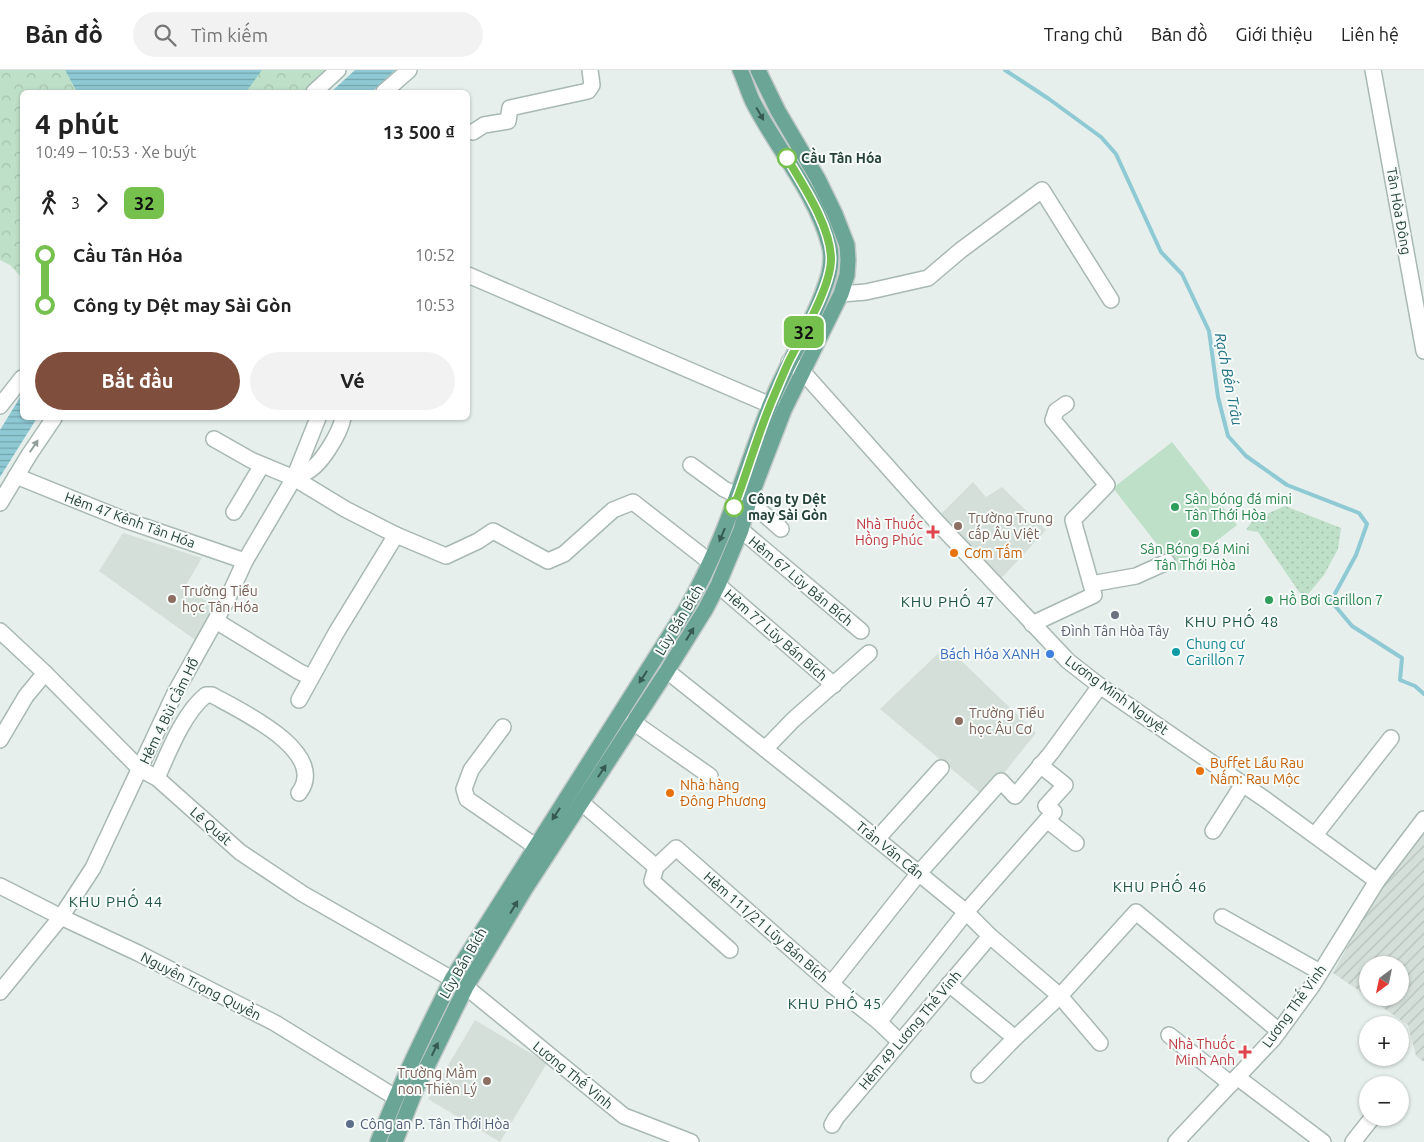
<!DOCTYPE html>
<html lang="vi">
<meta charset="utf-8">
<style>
body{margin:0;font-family:Ubuntu,sans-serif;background:#f2f2f2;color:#222;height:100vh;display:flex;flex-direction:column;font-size:19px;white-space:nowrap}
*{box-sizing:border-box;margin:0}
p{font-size:16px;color:#767676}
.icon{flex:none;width:28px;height:28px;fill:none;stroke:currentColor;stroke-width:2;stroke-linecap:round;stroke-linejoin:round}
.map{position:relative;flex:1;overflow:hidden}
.side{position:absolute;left:20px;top:20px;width:450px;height:330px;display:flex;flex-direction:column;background:#fff;border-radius:8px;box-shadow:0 1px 4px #0004}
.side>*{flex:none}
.badge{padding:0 10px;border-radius:8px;font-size:18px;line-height:32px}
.needle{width:32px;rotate:213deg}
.controls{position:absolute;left:1359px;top:886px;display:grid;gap:10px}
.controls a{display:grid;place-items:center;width:50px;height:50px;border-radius:50%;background:#fff;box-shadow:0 1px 4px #0004;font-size:25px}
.map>.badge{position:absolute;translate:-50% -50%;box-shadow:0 0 0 2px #fff}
.legs{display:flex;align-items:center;gap:8px;height:55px;padding:0 15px;font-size:16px}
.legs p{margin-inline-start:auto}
.overview{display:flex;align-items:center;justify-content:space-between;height:85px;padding:0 15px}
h1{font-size:28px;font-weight:700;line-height:38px}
.primary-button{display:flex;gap:10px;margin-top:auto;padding:10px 15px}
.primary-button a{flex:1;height:58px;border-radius:30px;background:#804e3d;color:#fff;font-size:20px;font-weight:700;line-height:58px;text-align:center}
.primary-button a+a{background:#f2f2f2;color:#222}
ul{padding:0 15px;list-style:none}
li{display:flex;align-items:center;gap:18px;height:50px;font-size:19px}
li i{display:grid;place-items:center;width:8px;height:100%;margin:0 6px;background:currentColor}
li i::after{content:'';width:12px;height:12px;margin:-6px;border:4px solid;border-radius:50%;background:#fff}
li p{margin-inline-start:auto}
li:first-child i{background:linear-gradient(#0000 50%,currentColor 0)}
li:last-child i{background:linear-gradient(currentColor 50%,#0000 0)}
header{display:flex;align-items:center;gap:30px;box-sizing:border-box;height:70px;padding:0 25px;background:#fff;border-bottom:1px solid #e0e0e0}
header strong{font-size:24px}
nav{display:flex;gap:28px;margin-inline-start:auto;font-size:18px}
.search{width:350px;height:45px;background:#f2f2f2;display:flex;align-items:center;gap:12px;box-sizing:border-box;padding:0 18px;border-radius:28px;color:#767676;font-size:19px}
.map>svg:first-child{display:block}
.built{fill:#d4dfda}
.industrial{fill:url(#industrial-furrows)}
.forest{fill:url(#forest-crowns)}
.garden{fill:url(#garden-dots)}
.pitch{fill:#bfe0c8}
.water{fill:url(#water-rules)}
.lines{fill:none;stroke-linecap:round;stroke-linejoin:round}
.stream{stroke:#8ec9d4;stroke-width:4}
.minor-casing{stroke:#a8b8b2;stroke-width:18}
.major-casing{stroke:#c2cac8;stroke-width:18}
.minor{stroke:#fff;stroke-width:15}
.major{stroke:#6aa596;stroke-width:15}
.oneway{fill:#365b51}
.oneway2{fill:#92a09c}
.line-1-casing{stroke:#fff;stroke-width:11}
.line-1{stroke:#76c04d;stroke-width:8}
.stop-1-dot{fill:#fff;stroke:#76c04d;stroke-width:2.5}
.leisure-dot{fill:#2e9e5b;stroke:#f7fbf9;stroke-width:2}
.education-dot{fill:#8d6e63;stroke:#f7fbf9;stroke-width:2}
.health-dot{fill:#e0444e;stroke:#f7fbf9;stroke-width:2}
.food-dot{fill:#e8710a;stroke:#f7fbf9;stroke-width:2}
.worship-dot{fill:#6b7280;stroke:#f7fbf9;stroke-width:2}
.culture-dot{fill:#0f9aa8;stroke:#f7fbf9;stroke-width:2}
.shop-dot{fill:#3f7fe0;stroke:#f7fbf9;stroke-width:2}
.service-dot{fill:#5c6f8a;stroke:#f7fbf9;stroke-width:2}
.labels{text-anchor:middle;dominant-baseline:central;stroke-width:4;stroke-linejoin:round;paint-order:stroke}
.stop-label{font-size:14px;font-weight:bold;fill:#24423a;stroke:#f7fbf9;text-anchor:start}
.street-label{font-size:14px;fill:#24423a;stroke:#f7fbf9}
.leisure-label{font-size:14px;fill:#27864d;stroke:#f7fbf9;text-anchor:start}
.education-label{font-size:14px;fill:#785e54;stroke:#f7fbf9;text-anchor:start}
.health-label{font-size:14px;fill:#be3a42;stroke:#f7fbf9;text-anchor:end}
.food-label{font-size:14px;fill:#c56008;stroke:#f7fbf9;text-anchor:start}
.worship-label{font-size:14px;fill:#5b616d;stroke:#f7fbf9}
.culture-label{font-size:14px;fill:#0d838f;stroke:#f7fbf9;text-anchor:start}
.shop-label{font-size:14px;fill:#366cbe;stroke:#f7fbf9;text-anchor:end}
.service-label{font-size:14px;fill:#4e5e75;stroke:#f7fbf9;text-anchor:start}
.water-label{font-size:15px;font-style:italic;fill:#1c6f80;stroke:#f7fbf9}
.neighbourhood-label{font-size:15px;letter-spacing:1px;fill:#1f5548;stroke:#f7fbf9}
</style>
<header>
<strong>Bản đồ</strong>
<div class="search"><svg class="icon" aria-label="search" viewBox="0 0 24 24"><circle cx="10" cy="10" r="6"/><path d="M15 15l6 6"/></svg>Tìm kiếm</div>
<nav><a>Trang chủ</a><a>Bản đồ</a><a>Giới thiệu</a><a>Liên hệ</a></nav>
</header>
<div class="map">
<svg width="1424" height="1072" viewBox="0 0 1424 1072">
<defs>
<pattern id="industrial-furrows" width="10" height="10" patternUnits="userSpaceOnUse" patternTransform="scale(1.25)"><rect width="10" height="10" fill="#d4dfda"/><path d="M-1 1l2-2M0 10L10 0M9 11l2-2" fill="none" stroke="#b6c1bc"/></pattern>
<pattern id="forest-crowns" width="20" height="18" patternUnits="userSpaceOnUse" patternTransform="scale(1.25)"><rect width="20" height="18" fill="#bfe0c8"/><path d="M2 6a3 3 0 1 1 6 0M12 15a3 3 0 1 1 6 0" fill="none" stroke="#a4c1ad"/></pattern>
<pattern id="garden-dots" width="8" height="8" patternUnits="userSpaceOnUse" patternTransform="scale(1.25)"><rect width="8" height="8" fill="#bfe0c8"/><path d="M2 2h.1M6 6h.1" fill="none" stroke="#a4c1ad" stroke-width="1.8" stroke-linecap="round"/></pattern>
<pattern id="water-rules" width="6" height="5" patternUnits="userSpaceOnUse" patternTransform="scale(1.25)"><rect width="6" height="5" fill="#8ec9d4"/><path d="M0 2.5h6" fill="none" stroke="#74a5ad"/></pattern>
</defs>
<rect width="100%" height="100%" fill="#e6efeb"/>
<g class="built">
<polygon points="973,412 986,427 1002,417 1046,460 997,513 935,450"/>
<polygon points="123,463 202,488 184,518 225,541 205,577 99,501"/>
<polygon points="946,576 1036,663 985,727 880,639"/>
<polygon points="475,950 547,993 500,1072 428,1029"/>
</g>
<polygon class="industrial" points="1424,764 1424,992 1416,986 1408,955 1369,928 1400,928 1400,895 1368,895 1367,926 1333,903 1385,808"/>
<polygon class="forest" points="0,0 327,0 303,22 22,22 22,208 10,195 0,190"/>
<polygon class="garden" points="1285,436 1341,458 1338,479 1324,505 1304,529 1258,462 1246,460 1253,450"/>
<polygon class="pitch" points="1172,372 1237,455 1178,501 1113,418"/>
<g class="water">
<polygon points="65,0 262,0 246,22 77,22"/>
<polygon points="355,0 395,0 372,22 331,22"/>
<polygon points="22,324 22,348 37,348 0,407 0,360"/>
</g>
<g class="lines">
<polyline class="stream" points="1005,0 1049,29 1101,67 1116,84 1161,182 1182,204 1209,261 1218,327 1228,366 1246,386 1287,415 1359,443 1367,454 1356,485 1331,531 1352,556 1402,588 1400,610 1415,616 1424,624"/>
<defs>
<g id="minor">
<polyline points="1373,0 1424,281"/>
<polyline points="314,22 338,0"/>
<polyline points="384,22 409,0"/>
<polyline points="473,62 484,55 508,51 510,38 588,21 592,15 590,0"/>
<polyline points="468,205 782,340"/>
<polyline points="841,224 866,222 928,208 961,180 1042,120 1111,230"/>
<polyline points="789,292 802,301 936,451 1068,591 1100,616 1266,730 1377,811"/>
<polyline points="1066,334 1056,341 1053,350 1107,415 1073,450 1091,514"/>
<polyline points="0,336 22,308"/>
<polyline points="214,369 251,390 294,408 345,439 396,465 446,486 478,471 493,461 548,491 564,484 613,440 633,432 710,492"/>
<polyline points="691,395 724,419 749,431 781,459"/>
<path d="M296 403C298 403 301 404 304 403 320 398 340 363 343 348"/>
<polyline points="16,406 125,450 245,491"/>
<polyline points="0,433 29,385 54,348"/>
<polyline points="234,442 262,395"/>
<polyline points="741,460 861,561"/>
<polyline points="718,515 834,615"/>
<polyline points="216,551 298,601 308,606 312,605"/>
<polyline points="1032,554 1094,525 1091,514 1136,506 1167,492"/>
<polyline points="0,561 45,603 140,699 157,708 240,782 303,824 466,917 624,1046 691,1072"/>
<polyline points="667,601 844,742 966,842 990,866 1060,926 1100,973"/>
<polyline points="299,630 336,563 396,465"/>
<polyline points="633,652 710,706"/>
<polyline points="503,657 471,700 464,719 467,729 535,776"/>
<polyline points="0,670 26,626 45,603"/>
<polyline points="765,679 793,650 869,583"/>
<path d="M157 708C168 683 184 642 206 625H212C239 640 330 682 299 723"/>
<polyline points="582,733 656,797"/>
<polyline points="1047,750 1076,773"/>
<polyline points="1213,761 1243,714"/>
<polyline points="1315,765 1391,668"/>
<polyline points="877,769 941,698"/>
<polyline points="0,816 61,847 138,883 275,953 395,1027"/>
<polyline points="1222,847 1320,902"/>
<polyline points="730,880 652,811 656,797 676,778 831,914 879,952 900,972"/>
<polyline points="831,914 919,803 1001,711 1015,726 1051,683 1100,616"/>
<polyline points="949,914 1015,968"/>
<polyline points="0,922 61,847 93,798 175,623 227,530 245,491 294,408 318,348"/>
<polyline points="879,952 966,842 1054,742 1046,736 1065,715 1040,695"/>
<polyline points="1169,965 1231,1014"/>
<polyline points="979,1005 1015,968 1060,926 1136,842 1279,961"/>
<polyline points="1237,1007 1323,1072"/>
<polyline points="832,1055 836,1048 990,866"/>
<polyline points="1176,1072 1274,968 1312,916 1377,811 1424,749"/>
<polyline points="1353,1072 1372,1048"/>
</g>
<g id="major">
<path d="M378 1072C399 1016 425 963 452 909L685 541C723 476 743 405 770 335 787 291 816 250 829 204 831 195 832 184 829 174 815 122 777 79 753 32 748 22 745 10 740 0"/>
<polyline points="395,1072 416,1019 466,917 525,819 667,601 705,540 718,515 741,460 749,431 784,340 841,224 847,205 848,190 847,175 835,144 818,109 778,41 758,0"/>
</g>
</defs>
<use href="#minor" class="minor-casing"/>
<use href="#major" class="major-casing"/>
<use href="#minor" class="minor"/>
<use href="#major" class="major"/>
</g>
<defs><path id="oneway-solid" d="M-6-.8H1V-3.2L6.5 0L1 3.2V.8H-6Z" transform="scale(1.25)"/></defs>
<g class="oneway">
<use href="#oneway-solid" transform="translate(760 44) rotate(60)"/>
<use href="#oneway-solid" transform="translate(722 465) rotate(113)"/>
<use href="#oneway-solid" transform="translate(690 564) rotate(-58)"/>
<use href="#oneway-solid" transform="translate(643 607) rotate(123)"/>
<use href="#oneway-solid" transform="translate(602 701) rotate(-57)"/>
<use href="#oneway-solid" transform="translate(556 744) rotate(123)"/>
<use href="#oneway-solid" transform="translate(514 837) rotate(-59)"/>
<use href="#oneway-solid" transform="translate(435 979) rotate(-64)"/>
</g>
<use class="oneway2" href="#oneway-solid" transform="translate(34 376) rotate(-56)"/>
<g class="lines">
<defs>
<path id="line-1" d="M734 437C747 403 757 367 771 333 777 319 783 304 789 291 802 265 831 217 831 189 831 157 803 115 787 88"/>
</defs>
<use href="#line-1" class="line-1-casing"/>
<use href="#line-1" class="line-1"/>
</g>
<g class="stop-1-dot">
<circle cx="787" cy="88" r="9"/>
<circle cx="734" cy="437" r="9"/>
</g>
<g class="leisure-dot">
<circle cx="1175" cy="437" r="5"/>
<circle cx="1195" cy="463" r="5"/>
<circle cx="1269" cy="530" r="5"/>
</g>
<g class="education-dot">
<circle cx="958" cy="456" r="5"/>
<circle cx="172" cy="529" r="5"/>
<circle cx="959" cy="651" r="5"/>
<circle cx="487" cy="1011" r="5"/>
</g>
<g class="health-dot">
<path d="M930.5 454.5h5v5h5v5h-5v5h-5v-5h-5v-5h5z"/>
<path d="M1242.5 974.5h5v5h5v5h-5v5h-5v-5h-5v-5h5z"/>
</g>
<g class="food-dot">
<circle cx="954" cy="483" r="5"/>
<circle cx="1200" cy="701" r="5"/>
<circle cx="670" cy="723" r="5"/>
</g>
<circle class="worship-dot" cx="1115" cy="545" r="5"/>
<circle class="culture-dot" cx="1176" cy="582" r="5"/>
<circle class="shop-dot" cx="1050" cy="584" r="5"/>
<circle class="service-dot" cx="350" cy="1054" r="5"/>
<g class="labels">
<g class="stop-label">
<text x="801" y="88">Cầu Tân Hóa</text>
<text x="748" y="429">Công ty Dệt<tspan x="748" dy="16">may Sài Gòn</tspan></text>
</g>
<g class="street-label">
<text transform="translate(1399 141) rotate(80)">Tân Hòa Đông</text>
<text transform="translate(130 450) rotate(20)">Hẻm 47 Kênh Tân Hóa</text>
<text transform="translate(801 511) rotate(40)">Hẻm 67 Lũy Bán Bích</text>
<text transform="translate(679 550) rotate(-59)">Lũy Bán Bích</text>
<text transform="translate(776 565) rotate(41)">Hẻm 77 Lũy Bán Bích</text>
<text transform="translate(1117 625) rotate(36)">Lương Minh Nguyệt</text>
<text transform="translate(169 641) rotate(-64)">Hẻm 4 Bùi Cầm Hổ</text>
<text transform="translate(211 756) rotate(41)">Lê Quát</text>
<text transform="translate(890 780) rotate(39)">Trần Văn Cẩn</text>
<text transform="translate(766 857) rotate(41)">Hẻm 111/21 Lũy Bán Bích</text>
<text transform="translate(463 893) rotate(-60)">Lũy Bán Bích</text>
<text transform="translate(201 916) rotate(27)">Nguyễn Trọng Quyền</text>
<text transform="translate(1294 936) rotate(-54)">Lương Thế Vinh</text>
<text transform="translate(910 960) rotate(-50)">Hẻm 49 Lương Thế Vinh</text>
<text transform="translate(573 1005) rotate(39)">Lương Thế Vinh</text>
</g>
<g class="leisure-label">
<text x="1185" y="429">Sân bóng đá mini<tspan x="1185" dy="16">Tân Thới Hòa</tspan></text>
<text x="1195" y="479" text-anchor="middle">Sân Bóng Đá Mini<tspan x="1195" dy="16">Tân Thới Hòa</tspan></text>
<text x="1279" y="530">Hồ Bơi Carillon 7</text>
</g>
<g class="education-label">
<text x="968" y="448">Trường Trung<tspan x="968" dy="16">cấp Âu Việt</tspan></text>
<text x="182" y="521">Trường Tiểu<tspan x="182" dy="16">học Tân Hóa</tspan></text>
<text x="969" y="643">Trường Tiểu<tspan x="969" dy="16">học Âu Cơ</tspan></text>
<text x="477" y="1003" text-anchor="end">Trường Mầm<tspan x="477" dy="16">non Thiên Lý</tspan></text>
</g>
<g class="health-label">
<text x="923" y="454">Nhà Thuốc<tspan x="923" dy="16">Hồng Phúc</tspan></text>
<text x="1235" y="974">Nhà Thuốc<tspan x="1235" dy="16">Minh Anh</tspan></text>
</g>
<g class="food-label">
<text x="964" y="483">Cơm Tấm</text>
<text x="1210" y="693">Buffet Lẩu Rau<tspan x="1210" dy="16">Nấm: Rau Mộc</tspan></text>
<text x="680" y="715">Nhà hàng<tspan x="680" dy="16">Đông Phương</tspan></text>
</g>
<g class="worship-label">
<text x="1115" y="561">Đình Tân Hòa Tây</text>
</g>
<g class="culture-label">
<text x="1186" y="574">Chung cư<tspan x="1186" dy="16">Carillon 7</tspan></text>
</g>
<g class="shop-label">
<text x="1040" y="584">Bách Hóa XANH</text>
</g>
<g class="service-label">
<text x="360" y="1054">Công an P. Tân Thới Hòa</text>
</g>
<g class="water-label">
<text transform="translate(1229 309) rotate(79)">Rạch Bến Trâu</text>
</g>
<g class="neighbourhood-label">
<text x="948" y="531">KHU PHỐ 47</text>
<text x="1232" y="551">KHU PHỐ 48</text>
<text x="1160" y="816">KHU PHỐ 46</text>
<text x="116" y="831">KHU PHỐ 44</text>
<text x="835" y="933">KHU PHỐ 45</text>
</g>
</g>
</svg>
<div class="controls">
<a><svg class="needle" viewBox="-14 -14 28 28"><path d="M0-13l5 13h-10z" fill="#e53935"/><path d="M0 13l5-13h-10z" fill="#767676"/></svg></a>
<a>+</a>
<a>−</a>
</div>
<b class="badge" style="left:804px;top:262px;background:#76c04d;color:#111">32</b>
<section class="side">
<div class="overview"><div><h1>4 phút</h1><p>10:49 – 10:53 · Xe buýt</p></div><b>13 500 ₫</b></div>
<div class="legs"><svg class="icon" aria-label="walk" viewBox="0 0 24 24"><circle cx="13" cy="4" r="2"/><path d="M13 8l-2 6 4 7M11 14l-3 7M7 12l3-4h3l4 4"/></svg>3<svg class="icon" aria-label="forward" viewBox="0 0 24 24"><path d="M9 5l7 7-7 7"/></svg><b class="badge" style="background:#76c04d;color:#111">32</b></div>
<ul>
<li><i style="color:#76c04d"></i><b>Cầu Tân Hóa</b><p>10:52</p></li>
<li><i style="color:#76c04d"></i><b>Công ty Dệt may Sài Gòn</b><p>10:53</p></li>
</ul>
<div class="primary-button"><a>Bắt đầu</a><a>Vé</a></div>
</section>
</div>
